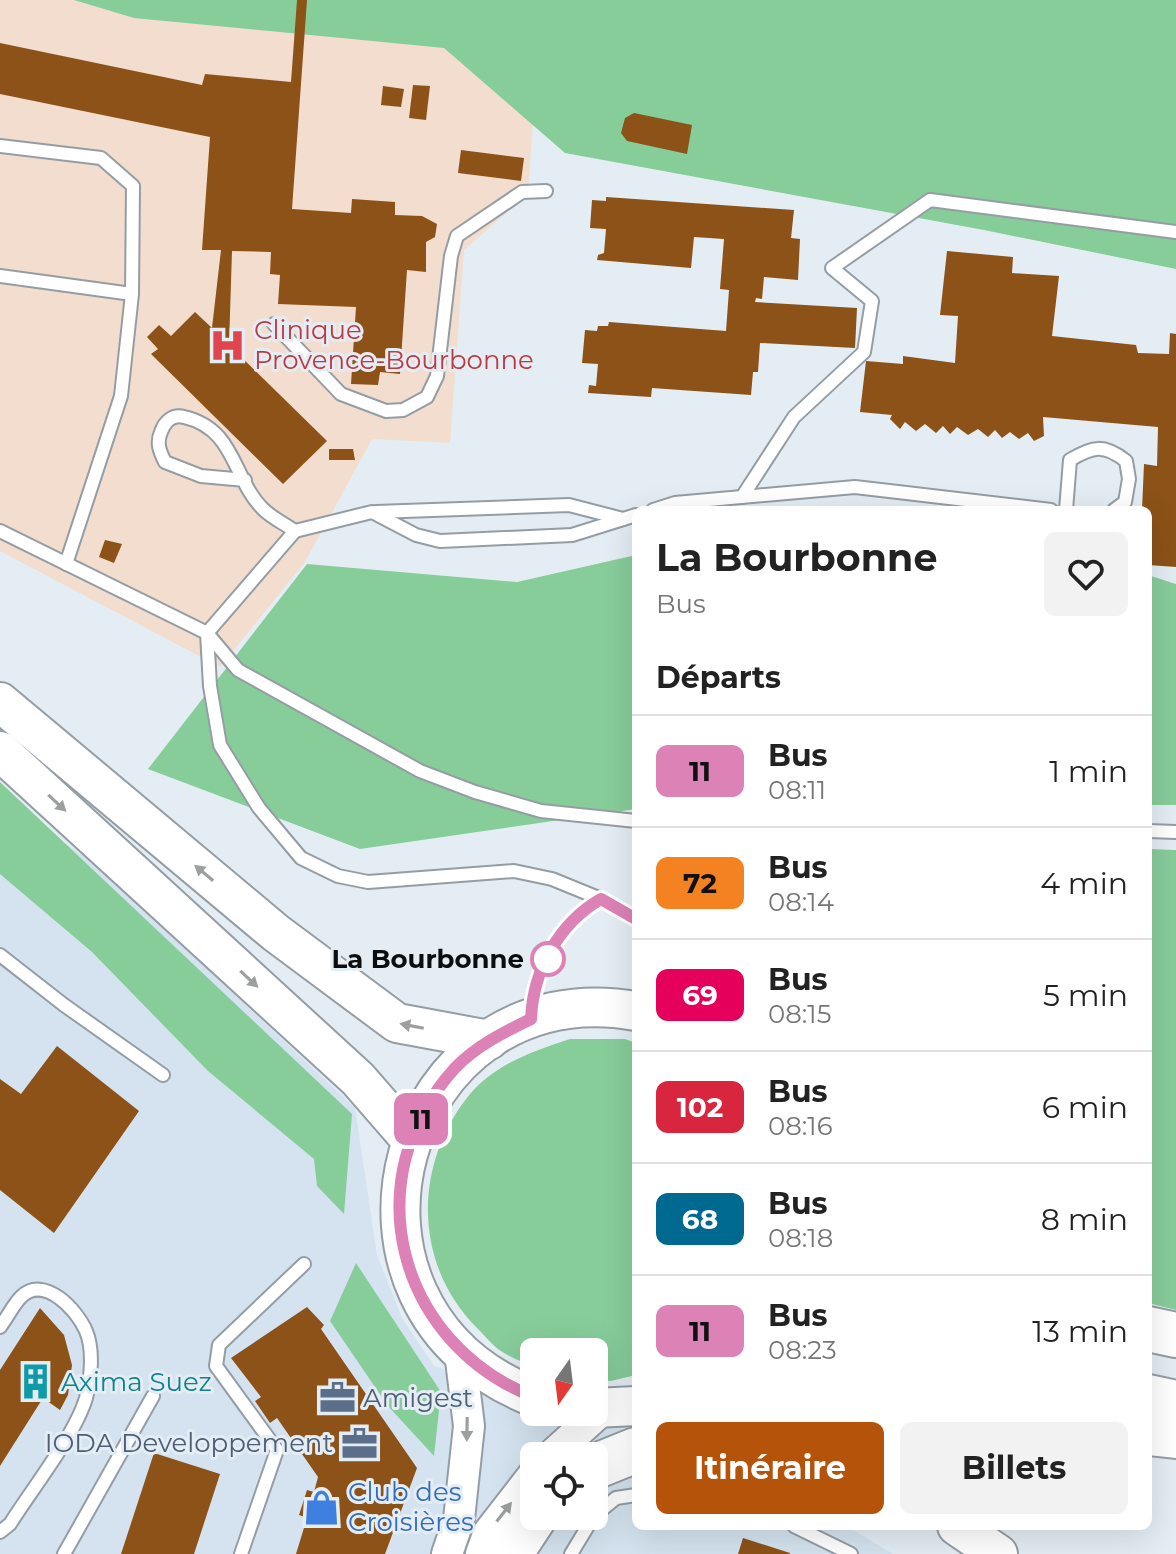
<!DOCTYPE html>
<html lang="fr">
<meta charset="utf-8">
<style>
body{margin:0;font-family:Montserrat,sans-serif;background:#f2f2f2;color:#222;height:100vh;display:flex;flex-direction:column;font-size:30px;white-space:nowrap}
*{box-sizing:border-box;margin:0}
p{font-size:26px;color:#767676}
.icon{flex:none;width:44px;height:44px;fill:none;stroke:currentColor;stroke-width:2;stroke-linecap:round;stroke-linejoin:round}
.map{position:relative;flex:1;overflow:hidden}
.side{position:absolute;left:632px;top:506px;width:520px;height:1024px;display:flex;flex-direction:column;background:#fff;border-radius:12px;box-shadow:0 8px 32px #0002}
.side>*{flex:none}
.badge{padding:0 16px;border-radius:12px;font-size:28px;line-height:52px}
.needle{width:52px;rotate:194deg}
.buttons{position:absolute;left:520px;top:1338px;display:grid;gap:16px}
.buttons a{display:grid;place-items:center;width:88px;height:88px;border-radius:12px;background:#fff;box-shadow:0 8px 32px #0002;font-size:40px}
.map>.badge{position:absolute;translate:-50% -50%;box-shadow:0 0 0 4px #fff}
h2{padding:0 24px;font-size:30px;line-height:72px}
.round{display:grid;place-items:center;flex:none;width:84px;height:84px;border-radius:12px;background:#f2f2f2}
.overview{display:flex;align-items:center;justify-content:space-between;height:136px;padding:0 24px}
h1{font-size:38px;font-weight:700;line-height:60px}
.action{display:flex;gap:16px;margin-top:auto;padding:16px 24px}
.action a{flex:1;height:92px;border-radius:12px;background:#b45309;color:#fff;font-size:32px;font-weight:700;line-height:92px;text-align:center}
.action a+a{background:#f2f2f2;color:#222}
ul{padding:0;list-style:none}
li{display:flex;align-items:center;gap:24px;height:112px;padding:0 24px;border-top:2px solid #e0e0e0}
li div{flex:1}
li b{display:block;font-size:30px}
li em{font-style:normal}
li .badge{min-width:88px;font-weight:700;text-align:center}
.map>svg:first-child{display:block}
.built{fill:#d4e3ef;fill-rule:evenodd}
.medical{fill:#f2ddcf}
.green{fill:#87cd9a}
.building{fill:#8c5217}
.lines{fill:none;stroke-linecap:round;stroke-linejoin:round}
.service-casing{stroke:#959da4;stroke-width:16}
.tertiary-casing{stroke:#959da4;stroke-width:34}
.primary-casing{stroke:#959da4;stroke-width:42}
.motorway-casing{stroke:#959da4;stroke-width:48}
.service{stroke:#fff;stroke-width:12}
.tertiary{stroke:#fff;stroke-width:30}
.primary{stroke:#fff;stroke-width:38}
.motorway{stroke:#fff;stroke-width:44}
.oneway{fill:#9d9f9f}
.line-casing{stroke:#fff;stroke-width:18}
.line{stroke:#dc82b6;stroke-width:12}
.stop-dot{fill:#fff;stroke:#dc82b6;stroke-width:4}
.labels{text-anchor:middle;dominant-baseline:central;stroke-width:6;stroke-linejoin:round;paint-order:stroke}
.health-label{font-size:26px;fill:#be3a42;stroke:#e4edf4;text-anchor:start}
.stop-label{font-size:26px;font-weight:bold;fill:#0b0e10;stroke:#e4edf4;text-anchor:end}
.culture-label{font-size:26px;fill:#0d838f;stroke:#e4edf4;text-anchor:start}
.service-label{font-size:26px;fill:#4e5e75;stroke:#e4edf4;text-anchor:start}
.shop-label{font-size:26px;fill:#366cbe;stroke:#e4edf4;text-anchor:start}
</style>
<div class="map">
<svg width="1176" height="1554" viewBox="0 0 1176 1554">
<rect width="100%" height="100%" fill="#e4edf4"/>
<path class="built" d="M0 810 24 814 100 868 355 1108 377 1255 402 1318 434 1366 534 1399V1412H572L636 1433V1526H847L893 1554H0ZM534 1456H594V1516H534Z"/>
<polygon class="medical" points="0,0 541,0 528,194 464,250 450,443 372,439 305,562 220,667 0,551"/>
<g class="green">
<polygon points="74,0 1176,0 1176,269 984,230 565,153 444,48 134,18"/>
<polygon points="636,555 636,809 360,849 148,769 307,564 517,582"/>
<polygon points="1148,575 1176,584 1176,805 1148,805"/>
<polygon points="0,782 352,1114 344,1214 317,1186 314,1159 208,1071 92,952 0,874"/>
<polygon points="1148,849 1176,850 1176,1310 1148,1303"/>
<path d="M570 1039H625L636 1043V1375L611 1381 594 1380V1352H534V1367C523 1362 511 1358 501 1351 493 1346 486 1337 479 1330 413 1266 412 1165 470 1094 495 1064 534 1051 570 1039Z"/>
<polygon points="356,1263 441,1392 434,1456 388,1406 330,1321"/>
</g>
<g class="building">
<polygon points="297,0 307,0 292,209 351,213 352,199 395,202 395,215 422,216 437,224 435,237 426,242 426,272 407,270 400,374 380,372 378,385 351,384 356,307 278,304 280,275 270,274 271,252 232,251 229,345 327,441 283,484 151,354 158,349 147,337 159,325 171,336 195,312 212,328 221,250 202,250 210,137 0,94 0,43 202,85 205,74 291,82"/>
<polygon points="413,85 430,86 426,120 409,118"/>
<polygon points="383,86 404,89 401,107 381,105"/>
<polygon points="634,113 692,125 687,154 627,141 621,133 625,118"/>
<polygon points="461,150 524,158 521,181 458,173"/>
<polygon points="606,197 794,210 791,238 800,239 798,280 764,277 762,299 756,298 755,302 857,308 855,348 760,343 758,372 753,372 751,395 652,388 651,397 588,393 589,385 596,386 598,364 582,363 585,330 597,331 598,326 608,326 609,322 726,331 729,290 720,289 724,239 694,237 691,268 597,260 598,255 604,253 606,229 590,228 592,200 606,201"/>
<polygon points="947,251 1013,257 1012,273 1059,276 1052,336 1136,345 1138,353 1169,354 1170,333 1176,334 1176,567 1148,565 1148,510 1142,510 1144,464 1157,466 1158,427 1043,417 1044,436 1034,441 1028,433 1019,439 1010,432 1002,438 995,430 988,437 978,429 968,435 957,427 950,434 943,426 936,433 925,424 916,431 905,422 900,429 890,419 892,415 860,412 866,361 903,364 903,356 955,363 958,316 940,315"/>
<polygon points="329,449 353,449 355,460 329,460"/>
<polygon points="105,540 122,544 114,563 99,557"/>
<polygon points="57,1046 139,1111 54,1233 0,1190 0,1079 21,1094"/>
<polygon points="307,1307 324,1325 321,1329 417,1468 385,1554 296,1554 307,1518 299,1515 307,1490 314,1492 318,1477 277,1418 270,1423 255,1401 261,1397 231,1358"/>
<polygon points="40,1308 64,1335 72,1365 68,1395 60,1410 43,1398 0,1466 0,1370"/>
<polygon points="154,1453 220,1474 194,1554 121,1554"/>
<polygon points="743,1538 790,1553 790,1554 738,1554"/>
</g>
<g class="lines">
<defs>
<g id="service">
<polyline points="0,146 101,158 133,186 132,294 121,396 66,564"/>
<polyline points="0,276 132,294"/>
<polyline points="274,324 341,394 386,411 403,410 427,397 437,376 451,256 457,236 522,192 546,191"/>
<path d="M245 480 201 476 165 462C160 452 156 443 161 432 165 421 173 414 184 417 236 429 232 478 263 509 272 518 285 524 295 531"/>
<polyline points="742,497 794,417 864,352 872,301 832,268 930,200 1176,232"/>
<polyline points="653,510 675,503 855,487 1051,510"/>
<path d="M1066 510 1070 460C1093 446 1104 444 1126 461L1129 479 1125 502 1114 510"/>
<polyline points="376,512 569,505 623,519"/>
<polyline points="0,531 207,633 238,670 420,771 475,792 541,811 636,821"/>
<polyline points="295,531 207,633 210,686 220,745 259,808 301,858 338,876 368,882 514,871 552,879 601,899 636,919"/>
<polyline points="295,531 372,512 416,535 440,541 572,535 636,515"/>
<polyline points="1148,831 1176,832"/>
<polyline points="0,955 64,1005 163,1075"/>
<path d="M531 1014C533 967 561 922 601 899"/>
<path d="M0 1327C7 1318 13 1305 21 1297 44 1274 77 1310 86 1331 94 1350 91 1378 86 1398 75 1435 32 1489 10 1524L0 1532"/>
<polyline points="594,1516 616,1498 636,1495"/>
<polyline points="794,1526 851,1554"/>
<polyline points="64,1554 153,1396"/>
<polyline points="241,1554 277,1450 216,1366 219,1345 304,1264"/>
<polyline points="571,1554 594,1516"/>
</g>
<g id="tertiary">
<polyline points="551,1456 603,1409"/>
<polyline points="447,1554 459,1519 469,1426 460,1352"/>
<polyline points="481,1554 489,1532 534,1474"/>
</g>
<g id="primary">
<polyline points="0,702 276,933 397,1023 489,1040"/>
<polyline points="0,751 358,1079 411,1140"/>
<path d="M534 1397C301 1306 397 969 636 1011"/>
<polyline points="594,1408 636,1406"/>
<polyline points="957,1526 998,1554"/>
</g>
<g id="motorway">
<polyline points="1148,1329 1176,1335"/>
<polyline points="1148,1397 1176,1403"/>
<polyline points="1148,1433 1176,1436"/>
<polyline points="594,1467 636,1450"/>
<polyline points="510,1554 535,1516"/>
</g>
</defs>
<use href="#service" class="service-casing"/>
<use href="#tertiary" class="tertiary-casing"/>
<use href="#primary" class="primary-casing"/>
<use href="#motorway" class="motorway-casing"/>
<use href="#service" class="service"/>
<use href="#tertiary" class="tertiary"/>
<use href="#primary" class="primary"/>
<use href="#motorway" class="motorway"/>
</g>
<defs><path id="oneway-solid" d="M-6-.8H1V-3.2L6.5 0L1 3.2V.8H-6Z" transform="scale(2)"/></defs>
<g class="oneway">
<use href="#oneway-solid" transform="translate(57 803) rotate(43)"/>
<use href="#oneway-solid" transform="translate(204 873) rotate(-140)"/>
<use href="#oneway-solid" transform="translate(249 979) rotate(43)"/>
<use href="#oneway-solid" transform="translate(412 1026) rotate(-169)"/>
<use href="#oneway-solid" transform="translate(467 1429) rotate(91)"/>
<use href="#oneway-solid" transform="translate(504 1512) rotate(-52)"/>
</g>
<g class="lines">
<defs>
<path id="line" d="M534 1397C397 1343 354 1179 455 1068 476 1046 504 1032 531 1019 533 970 559 923 601 899L636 919"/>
</defs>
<use href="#line" class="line-casing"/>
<use href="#line" class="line"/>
</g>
<defs>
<symbol id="hospital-bare" viewBox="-9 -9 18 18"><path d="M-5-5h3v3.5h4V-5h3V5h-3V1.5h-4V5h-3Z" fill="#e0444e" stroke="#e4edf4" stroke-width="2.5" paint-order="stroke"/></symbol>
<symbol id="building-bare" viewBox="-9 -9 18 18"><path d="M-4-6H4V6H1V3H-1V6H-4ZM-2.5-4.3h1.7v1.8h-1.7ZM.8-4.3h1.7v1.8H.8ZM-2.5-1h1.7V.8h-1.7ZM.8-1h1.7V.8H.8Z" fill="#0f9aa8" stroke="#e4edf4" stroke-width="2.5" paint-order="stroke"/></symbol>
<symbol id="office-bare" viewBox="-9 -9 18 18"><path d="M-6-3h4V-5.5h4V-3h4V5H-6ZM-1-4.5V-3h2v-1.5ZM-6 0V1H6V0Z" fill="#5c6f8a" stroke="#e4edf4" stroke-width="2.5" paint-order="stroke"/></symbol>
<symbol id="shop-bare" viewBox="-9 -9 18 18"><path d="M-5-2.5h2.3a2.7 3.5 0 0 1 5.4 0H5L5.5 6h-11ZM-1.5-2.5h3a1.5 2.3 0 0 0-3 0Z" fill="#3f7fe0" stroke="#e4edf4" stroke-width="2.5" paint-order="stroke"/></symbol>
</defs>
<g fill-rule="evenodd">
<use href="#hospital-bare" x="202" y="320" width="51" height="51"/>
<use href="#building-bare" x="10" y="1356" width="51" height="51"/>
<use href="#office-bare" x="312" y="1372" width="51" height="51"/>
<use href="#office-bare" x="334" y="1418" width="51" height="51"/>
<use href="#shop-bare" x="296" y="1482" width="51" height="51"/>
</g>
<circle class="stop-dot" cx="548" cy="959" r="16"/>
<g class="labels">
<g class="health-label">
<text x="254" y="330">Clinique<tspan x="254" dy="30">Provence-Bourbonne</tspan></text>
</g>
<g class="stop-label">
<text x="524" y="959">La Bourbonne</text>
</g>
<g class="culture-label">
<text x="61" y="1382">Axima Suez</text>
</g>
<g class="service-label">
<text x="363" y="1398">Amigest</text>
<text x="333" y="1443" text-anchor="end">IODA Developpement</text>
</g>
<g class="shop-label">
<text x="348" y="1492">Club des<tspan x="348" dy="30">Croisières</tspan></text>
</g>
</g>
</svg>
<div class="buttons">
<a><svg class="needle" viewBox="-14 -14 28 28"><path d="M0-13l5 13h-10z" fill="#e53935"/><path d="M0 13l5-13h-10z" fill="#767676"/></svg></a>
<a><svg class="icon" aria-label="locate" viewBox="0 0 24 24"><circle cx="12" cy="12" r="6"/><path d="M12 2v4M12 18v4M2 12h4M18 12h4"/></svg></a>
</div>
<b class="badge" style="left:421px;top:1119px;background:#dc82b6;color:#111">11</b>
<section class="side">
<div class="overview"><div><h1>La Bourbonne</h1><p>Bus</p></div><a class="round"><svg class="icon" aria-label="heart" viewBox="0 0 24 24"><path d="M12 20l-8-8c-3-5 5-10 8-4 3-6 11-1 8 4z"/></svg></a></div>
<h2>Départs</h2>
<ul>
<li><span class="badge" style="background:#dc82b6;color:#111">11</span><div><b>Bus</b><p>08:11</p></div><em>1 min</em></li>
<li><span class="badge" style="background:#f58220;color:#111">72</span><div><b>Bus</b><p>08:14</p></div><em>4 min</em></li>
<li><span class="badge" style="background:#e5005b;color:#fff">69</span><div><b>Bus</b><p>08:15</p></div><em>5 min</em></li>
<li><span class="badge" style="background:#d7263d;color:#fff">102</span><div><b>Bus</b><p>08:16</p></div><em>6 min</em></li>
<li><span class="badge" style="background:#006990;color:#fff">68</span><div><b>Bus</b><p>08:18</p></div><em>8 min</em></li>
<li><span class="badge" style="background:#dc82b6;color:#111">11</span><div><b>Bus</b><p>08:23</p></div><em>13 min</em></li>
</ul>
<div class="action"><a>Itinéraire</a><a>Billets</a></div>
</section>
</div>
